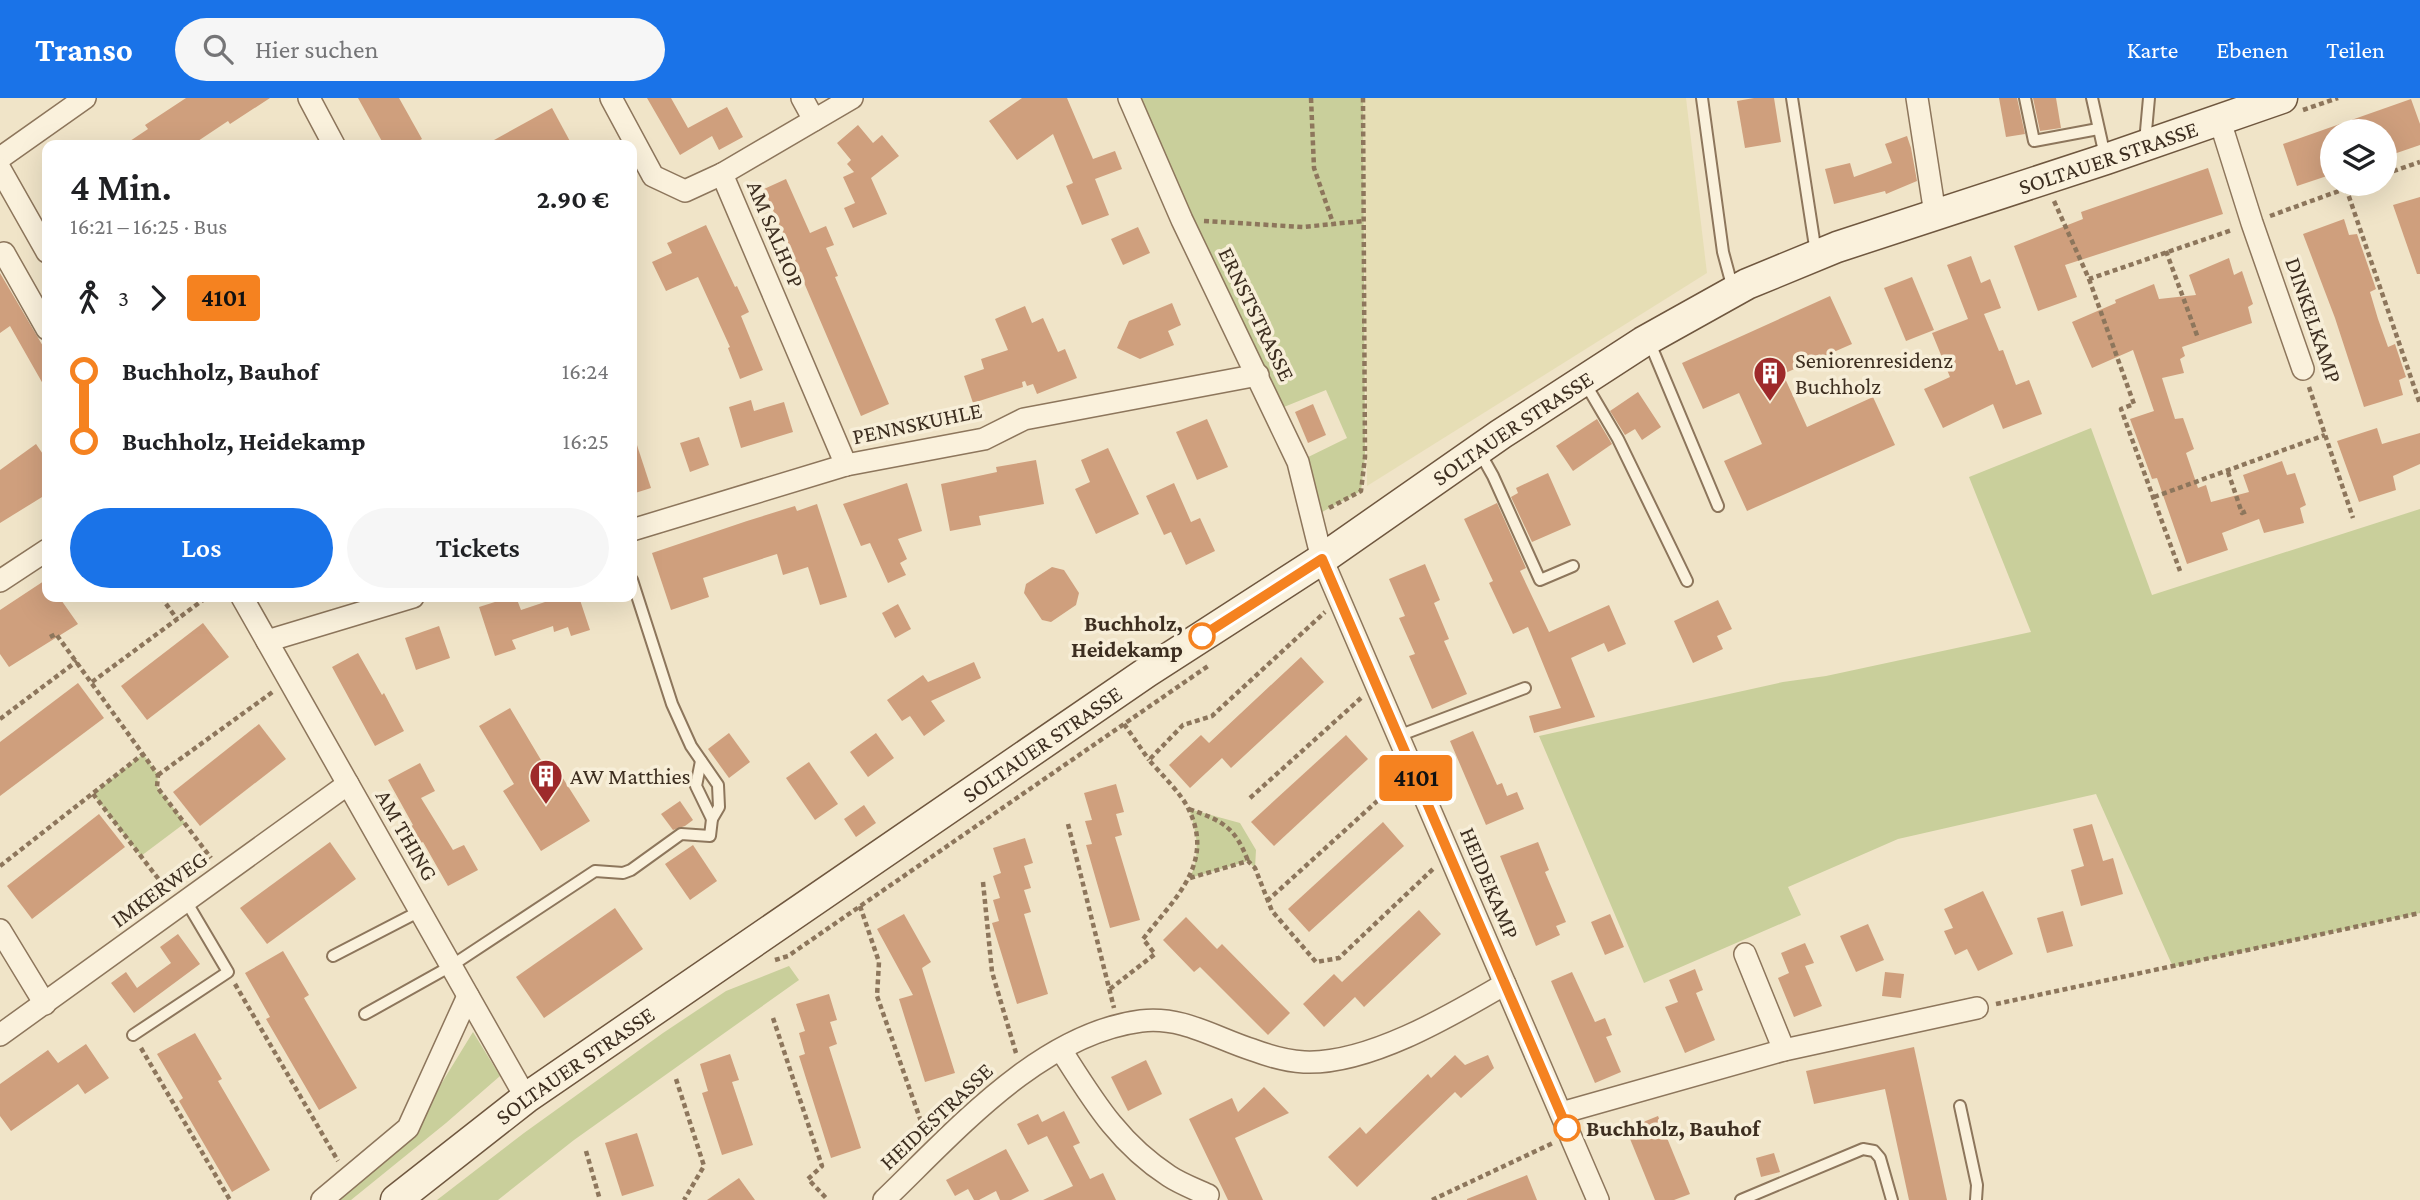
<!DOCTYPE html>
<html lang="de">
<meta charset="utf-8">
<style>
body{margin:0;font-family:"Crimson Pro",serif;background:#f6f6f6;color:#202124;height:100vh;display:flex;flex-direction:column;font-size:26px;white-space:nowrap}
*{box-sizing:border-box;margin:0}
p{font-size:23px;color:#757577}
.icon{flex:none;width:38px;height:38px;fill:none;stroke:currentColor;stroke-width:2;stroke-linecap:round;stroke-linejoin:round}
.map{position:relative;flex:1;overflow:hidden}
.side{position:absolute;left:42px;top:42px;width:595px;height:462px;display:flex;flex-direction:column;background:#fff;border-radius:14px;box-shadow:0 7px 28px #0002}
.side>*{flex:none}
.badge{padding:0 14px;border-radius:5px;font-size:24px;line-height:46px}
.buttons{position:absolute;left:2320px;top:21px;display:grid;gap:14px}
.buttons a{display:grid;place-items:center;width:77px;height:77px;border-radius:50%;background:#fff;box-shadow:0 7px 28px #0002;font-size:35px}
.map>.badge{position:absolute;translate:-50% -50%;box-shadow:0 0 0 4px #fff}
.legs{display:flex;align-items:center;gap:10px;height:77px;padding:0 28px;font-size:23px}
.legs p{margin-inline-start:auto}
.summary{display:flex;align-items:center;justify-content:space-between;height:119px;padding:0 28px}
h1{font-size:38px;font-weight:600;line-height:52px}
.cta{display:flex;gap:14px;margin-top:auto;padding:14px 28px}
.cta a{flex:1;height:80px;border-radius:42px;background:#1a73e8;color:#fff;font-size:28px;font-weight:600;line-height:80px;text-align:center}
.cta a+a{background:#f6f6f6;color:#202124}
ul{padding:0 28px;list-style:none}
li{display:flex;align-items:center;gap:24px;height:70px;font-size:26px}
li i{display:grid;place-items:center;width:10px;height:100%;margin:0 9px;background:currentColor}
li i::after{content:'';width:18px;height:18px;margin:-9px;border:5px solid;border-radius:50%;background:#fff}
li p{margin-inline-start:auto}
li:first-child i{background:linear-gradient(#0000 50%,currentColor 0)}
li:last-child i{background:linear-gradient(currentColor 50%,#0000 0)}
header{display:flex;align-items:center;gap:42px;box-sizing:border-box;height:98px;padding:0 35px;background:#1a73e8;color:#fff}
header strong{font-size:33px}
nav{display:flex;gap:38px;margin-inline-start:auto;font-size:24px}
.search{width:490px;height:63px;background:#f6f6f6;display:flex;align-items:center;gap:18px;box-sizing:border-box;padding:0 24px;border-radius:38px;color:#757577;font-size:26px}
.map>svg:first-child{display:block}
.farmland{fill:#e6deb5}
.green{fill:#c9cf9b}
.building{fill:#cf9f7d}
.lines{fill:none;stroke-linecap:round;stroke-linejoin:round}
.lane-casing{stroke:#8d765c;stroke-width:14}
.street-casing{stroke:#8d765c;stroke-width:24}
.secondary-casing{stroke:#6f573f;stroke-width:33}
.path{stroke:#8d765c;stroke-width:4.5;stroke-dasharray:5 3.5;stroke-linecap:butt}
.lane{stroke:#faf1dc;stroke-width:10}
.street{stroke:#faf1dc;stroke-width:21}
.secondary{stroke:#faf1dc;stroke-width:30}
.line-1-casing{stroke:#fff;stroke-width:16}
.line-1{stroke:#f58220;stroke-width:10}
.stop-1-dot{fill:#fff;stroke:#f58220;stroke-width:3.5}
.labels{text-anchor:middle;dominant-baseline:central;stroke-width:7;stroke-linejoin:round;paint-order:stroke}
.street-label{font-size:23px;fill:#3d2e20;stroke:#f7eed8}
.poi-label{font-size:23px;fill:#3d2e20;stroke:#f7eed8;text-anchor:start}
.stop-label{font-size:23px;font-weight:bold;fill:#3d2e20;stroke:#f7eed8;text-anchor:end}
</style>
<header>
<strong>Transo</strong>
<div class="search"><svg class="icon" aria-label="search" viewBox="0 0 24 24"><circle cx="10" cy="10" r="6"/><path d="M15 15l6 6"/></svg>Hier suchen</div>
<nav><a>Karte</a><a>Ebenen</a><a>Teilen</a></nav>
</header>
<div class="map">
<svg width="2420" height="1102" viewBox="0 0 2420 1102">
<rect width="100%" height="100%" fill="#f0e4c8"/>
<polygon class="farmland" points="1363,0 1686,0 1707,175 1367,388"/>
<g class="green">
<polygon points="1129,0 1363,0 1365,359 1361,393 1311,420 1298,364 1347,340 1326,292 1274,313"/>
<polygon points="2091,330 2152,497 2420,411 2420,815 2173,869 2096,696 1898,741 1788,789 1801,817 1644,885 1539,638 1783,584 1826,578 2031,534 1969,379"/>
<polygon points="143,656 158,677 157,689 185,725 141,758 93,696"/>
<path d="M1189 711 1240 725 1256 752 1255 770 1248 763 1190 780C1201 756 1197 735 1189 711Z"/>
<polygon points="789,868 799,882 574,1042 498,1102 437,1102 524,1035 663,935 726,893"/>
<polygon points="473,934 500,978 446,1025 351,1102 330,1102 416,1027"/>
</g>
<g class="building">
<polygon points="186,0 270,0 230,26 228,23 192,47 124,47 148,31 145,27"/>
<polygon points="358,0 399,0 422,41 411,47 384,47"/>
<polygon points="647,0 671,0 688,30 727,9 743,39 719,52 712,38 680,57"/>
<polygon points="1022,0 1067,0 1093,61 1115,53 1122,71 1095,81 1109,117 1082,127 1066,88 1073,85 1053,36 1017,62 989,23"/>
<polygon points="1754,0 1774,0 1781,44 1745,50 1737,3"/>
<polygon points="1999,0 2017,0 2025,36 2006,39"/>
<polygon points="2033,0 2056,0 2061,30 2040,33"/>
<polygon points="2411,1 2420,26 2420,47 2385,59 2385,33 2333,33 2333,76 2297,88 2283,46"/>
<polygon points="552,10 572,47 485,47"/>
<polygon points="858,27 873,45 882,37 899,58 871,80 887,116 853,130 844,110 855,105 843,79 854,74 847,66 851,62 837,45"/>
<polygon points="1907,38 1911,50 1917,83 1886,96 1885,93 1834,106 1825,71 1850,65 1854,79 1892,65 1885,46"/>
<polygon points="2208,70 2223,116 2065,167 2077,199 2038,213 2014,148 2083,121 2081,114"/>
<polygon points="786,81 810,135 826,128 834,147 826,150 838,178 835,179 889,306 861,318 764,91"/>
<polygon points="2420,99 2420,176 2417,176 2393,107"/>
<polygon points="2344,121 2349,137 2357,136 2376,191 2370,194 2378,221 2388,249 2395,246 2406,279 2399,282 2403,297 2364,309 2335,220 2303,136"/>
<polygon points="706,127 735,189 737,188 749,214 741,218 763,272 740,281 728,250 730,249 698,179 666,193 652,164 672,155 667,145"/>
<polygon points="1138,129 1150,155 1123,167 1111,141"/>
<polygon points="1971,158 1981,185 1990,181 2001,210 1984,216 1999,253 2003,252 2016,287 2029,282 2042,316 2003,331 1993,306 1943,330 1924,291 1950,279 1932,235 1968,221 1947,167"/>
<polygon points="2229,160 2234,177 2242,173 2253,206 2248,209 2252,225 2182,249 2185,258 2180,261 2184,275 2162,280 2175,321 2183,320 2194,351 2186,355 2198,390 2206,387 2211,404 2249,394 2243,377 2282,363 2287,377 2295,375 2306,407 2300,410 2304,425 2264,435 2259,421 2222,435 2228,452 2187,466 2157,380 2152,381 2130,321 2154,313 2133,252 2092,270 2072,224 2116,205 2115,202 2154,186 2159,201 2196,197 2189,177"/>
<polygon points="0,175 47,255 47,293 10,228 0,235"/>
<polygon points="1912,179 1934,232 1906,243 1884,190"/>
<polygon points="1830,198 1852,246 1783,276 1807,329 1873,299 1895,347 1747,413 1724,363 1762,346 1739,295 1703,311 1682,265"/>
<polygon points="1172,205 1181,227 1168,233 1174,247 1140,261 1117,250 1129,223"/>
<polygon points="1025,208 1032,225 1043,220 1058,254 1065,251 1077,280 1037,296 1033,286 1027,288 1025,283 1022,284 1023,289 973,305 964,278 984,271 981,261 1008,252 995,221"/>
<polygon points="1638,294 1661,329 1642,342 1635,331 1625,337 1610,313"/>
<polygon points="751,302 754,313 784,304 793,334 741,350 729,309"/>
<polygon points="1313,306 1326,337 1308,345 1295,314"/>
<polygon points="1207,321 1228,369 1197,382 1176,334"/>
<polygon points="1597,321 1612,346 1573,373 1556,348"/>
<polygon points="2377,330 2382,346 2420,335 2420,366 2393,378 2396,392 2359,404 2337,343"/>
<polygon points="699,339 709,367 690,374 680,345"/>
<polygon points="635,341 651,390 632,396 632,342"/>
<polygon points="36,346 47,362 47,396 0,425 0,372"/>
<polygon points="1108,350 1139,416 1096,436 1075,391 1090,384 1081,362"/>
<polygon points="1036,362 1044,406 979,418 981,427 950,433 941,386 997,374 996,369"/>
<polygon points="1548,375 1571,427 1532,444 1511,399 1518,395 1516,390"/>
<polygon points="907,385 922,433 898,441 907,461 900,465 906,477 888,485 870,445 861,448 843,406"/>
<polygon points="1174,385 1191,424 1200,420 1215,453 1186,467 1171,434 1164,437 1146,398"/>
<polygon points="1497,405 1526,470 1520,473 1549,534 1609,507 1626,546 1608,554 1604,545 1571,560 1595,619 1534,635 1529,618 1561,610 1528,529 1513,536 1489,485 1493,483 1464,421"/>
<polygon points="817,406 847,499 820,507 808,469 783,477 777,456 703,480 709,499 671,512 652,455 747,423 795,408 797,413"/>
<polygon points="1425,466 1440,502 1434,505 1449,541 1444,543 1467,596 1432,611 1409,558 1415,556 1399,520 1405,518 1389,481"/>
<polygon points="1052,469 1064,472 1079,495 1076,507 1051,524 1042,522 1024,495 1026,486"/>
<polygon points="47,481 47,499 59,499 78,526 9,569 0,556 0,512"/>
<polygon points="511,499 516,499 521,512 560,499 579,499 590,532 571,538 568,529 554,534 553,528 512,542 516,551 495,558 479,509"/>
<polygon points="1718,502 1732,531 1717,538 1723,551 1693,565 1674,523"/>
<polygon points="898,506 911,531 895,540 882,515"/>
<polygon points="203,525 229,559 147,622 121,588"/>
<polygon points="439,528 450,560 416,572 405,540"/>
<polygon points="358,555 382,597 384,595 404,633 375,648 332,569"/>
<polygon points="1301,559 1324,584 1231,670 1222,660 1190,690 1169,667 1201,637 1209,645"/>
<polygon points="974,564 981,580 931,603 945,623 924,638 910,618 902,623 887,602 923,577 928,584"/>
<polygon points="78,585 104,620 0,698 0,644"/>
<polygon points="510,610 544,667 552,663 590,723 541,753 503,693 514,686 479,628"/>
<polygon points="259,626 286,661 200,728 173,694"/>
<polygon points="1473,633 1497,687 1502,685 1507,698 1517,694 1524,711 1486,727 1450,643"/>
<polygon points="729,635 750,664 729,680 708,651"/>
<polygon points="876,635 894,660 868,679 850,654"/>
<polygon points="1346,637 1368,661 1274,748 1251,724"/>
<polygon points="809,664 838,706 815,722 786,680"/>
<polygon points="420,665 435,693 421,700 453,752 464,747 478,772 448,788 423,744 416,748 406,731 413,727 388,682"/>
<polygon points="1116,686 1124,714 1116,716 1122,737 1115,739 1140,822 1110,830 1086,747 1092,746 1085,723 1092,722 1084,695"/>
<polygon points="680,703 693,722 685,728 673,732 661,716"/>
<polygon points="864,707 876,725 856,739 844,721"/>
<polygon points="99,716 125,749 32,821 7,788"/>
<polygon points="1383,724 1404,748 1309,834 1288,811"/>
<polygon points="2092,726 2103,763 2113,760 2123,796 2081,808 2071,772 2084,768 2073,731"/>
<polygon points="1025,740 1033,765 1024,768 1031,790 1024,792 1031,814 1024,816 1048,896 1017,906 992,825 999,823 993,802 1000,800 993,778 1001,775 993,750"/>
<polygon points="330,744 356,781 267,846 240,810"/>
<polygon points="1538,744 1549,772 1545,774 1566,824 1556,828 1560,837 1536,848 1500,758"/>
<polygon points="693,747 717,783 690,802 665,766"/>
<polygon points="1983,793 2013,856 1978,873 1967,851 1955,857 1944,833 1953,830 1944,811"/>
<polygon points="615,810 643,851 544,920 516,879"/>
<polygon points="1419,812 1441,836 1364,909 1355,899 1324,929 1303,906 1334,876 1342,884"/>
<polygon points="2063,813 2073,848 2047,855 2037,820"/>
<polygon points="904,816 931,864 922,870 955,975 925,984 899,901 913,897 877,831"/>
<polygon points="1610,816 1624,849 1605,857 1591,824"/>
<polygon points="1186,819 1217,851 1222,846 1290,915 1268,937 1200,869 1194,874 1163,842"/>
<polygon points="1868,826 1884,862 1856,874 1840,838"/>
<polygon points="178,836 200,866 134,915 111,885 126,874 137,890 171,865 160,849"/>
<polygon points="1805,845 1814,865 1805,868 1822,908 1794,919 1778,880 1789,875 1781,855"/>
<polygon points="283,853 309,897 304,900 357,990 319,1012 266,921 270,919 245,875"/>
<polygon points="1695,871 1703,892 1696,895 1715,942 1685,955 1665,909 1678,904 1669,882"/>
<polygon points="1572,874 1595,924 1605,920 1612,937 1606,939 1621,974 1595,985 1551,883"/>
<polygon points="1885,874 1904,876 1901,900 1882,898"/>
<polygon points="829,896 837,922 830,924 837,946 829,949 861,1050 831,1060 799,958 805,956 799,935 805,933 796,906"/>
<polygon points="195,935 222,981 218,983 270,1072 232,1094 179,1003 183,1000 157,956"/>
<polygon points="86,946 109,980 85,996 78,986 11,1033 0,1018 0,986 48,952 58,965"/>
<polygon points="1914,949 1947,1102 1909,1102 1885,991 1814,1006 1806,973"/>
<polygon points="730,956 739,982 732,984 753,1047 722,1057 702,995 708,993 700,966"/>
<polygon points="1455,957 1465,967 1488,957 1494,970 1461,1000 1455,994 1357,1089 1328,1059 1360,1029 1366,1036 1428,976 1431,980"/>
<polygon points="1146,962 1162,996 1128,1013 1111,979"/>
<polygon points="1264,989 1289,1015 1235,1040 1263,1102 1228,1102 1189,1021 1232,1000 1238,1014"/>
<polygon points="1064,1013 1080,1045 1073,1048 1090,1081 1103,1075 1116,1102 1043,1102 1073,1088 1047,1038 1028,1047 1017,1026 1038,1016 1042,1024"/>
<polygon points="1658,1018 1690,1096 1674,1102 1655,1102 1626,1031"/>
<polygon points="637,1035 654,1088 622,1098 605,1045"/>
<polygon points="1006,1051 1029,1093 1011,1102 1000,1102 996,1093 979,1102 974,1102 968,1091 955,1098 946,1082"/>
<polygon points="1774,1055 1780,1074 1761,1079 1756,1060"/>
<polygon points="1527,1077 1537,1102 1467,1102 1467,1101"/>
<polygon points="739,1080 755,1102 707,1102"/>
</g>
<g class="lines">
<defs>
<g id="lane">
<polyline points="1702,0 1723,154 1733,191"/>
<polyline points="1792,0 1816,155"/>
<polyline points="2025,0 2034,43 2098,31"/>
<polyline points="2092,0 2105,58"/>
<polyline points="2145,44 2149,0"/>
<polyline points="1649,243 1718,408"/>
<polyline points="1585,285 1618,341 1687,483"/>
<polyline points="1479,353 1493,378 1540,482 1573,468"/>
<polyline points="1398,638 1525,590"/>
<polyline points="701,663 696,688 712,721"/>
<polyline points="333,858 420,813"/>
<polyline points="365,916 451,868 595,773 623,775 631,772 681,736 710,738 712,721 719,709 718,687 691,648 672,606 632,482"/>
<polyline points="133,937 228,874 186,803"/>
<polyline points="1960,1008 1977,1087 1976,1102"/>
<polyline points="1741,1102 1863,1051 1874,1053 1880,1060 1892,1102"/>
</g>
<g id="street">
<polyline points="309,0 334,47"/>
<polyline points="611,0 653,78 685,93 722,76 846,367"/>
<polyline points="802,0 814,22"/>
<polyline points="1129,0 1182,122 1298,364 1322,461 1598,1102"/>
<polyline points="1917,0 1935,116"/>
<polyline points="2219,20 2252,125 2303,271"/>
<polyline points="0,60 85,0"/>
<polyline points="0,71 47,154"/>
<polyline points="722,76 852,0"/>
<polyline points="4,155 47,231"/>
<polyline points="632,432 846,367 984,341 1024,321 1258,277"/>
<polyline points="0,483 47,452"/>
<polyline points="242,499 526,1000"/>
<polyline points="267,543 413,499"/>
<polyline points="0,832 45,906"/>
<polyline points="1745,856 1784,952"/>
<polyline points="0,937 348,686"/>
<path d="M1061 952C1093 1002 1118 1045 1169 1078 1181 1086 1195 1091 1208 1097"/>
<polyline points="1561,1015 1784,952 1977,910"/>
<polyline points="322,1102 408,1030 468,898"/>
<path d="M884 1102C954 1035 1039 936 1141 923 1183 918 1215 940 1253 952 1269 958 1287 963 1304 964 1368 967 1452 917 1505 886"/>
</g>
<g id="secondary">
<path id="s1" d="M396 1102 526 1000 1147 574 1322 461 1501 336 1643 244 1747 186 1837 149 2106 61 2282 0"/>
</g>
</defs>
<use href="#lane" class="lane-casing"/>
<use href="#street" class="street-casing"/>
<use href="#secondary" class="secondary-casing"/>
<g class="path">
<polyline points="1311,0 1314,70 1333,125"/>
<polyline points="2303,12 2338,0"/>
<polyline points="2385,76 2420,64"/>
<polyline points="2346,90 2420,306"/>
<polyline points="2054,103 2089,181 2232,132"/>
<polyline points="2270,118 2358,86"/>
<polyline points="1204,123 1303,129 1363,123"/>
<polyline points="2166,153 2198,240"/>
<polyline points="2089,181 2134,306 2121,311 2180,473"/>
<polyline points="2309,289 2353,420"/>
<polyline points="2228,374 2242,415 2249,412"/>
<polyline points="2154,399 2325,337"/>
<polyline points="1329,410 1361,393 1365,359 1363,0"/>
<polyline points="161,499 177,521"/>
<polyline points="50,539 56,536 158,677 157,689 211,760"/>
<polyline points="92,584 207,499"/>
<polyline points="0,621 77,563"/>
<polyline points="1124,626 1149,662"/>
<polyline points="158,677 274,593"/>
<polyline points="93,696 167,792"/>
<polyline points="1250,700 1361,600"/>
<path d="M1189 711C1223 723 1235 729 1248 763"/>
<polyline points="1068,726 1114,910"/>
<polyline points="0,768 143,656"/>
<polyline points="1190,780 1248,763 1255,770 1272,813 1316,864 1339,860 1433,771"/>
<polyline points="983,784 992,874 1016,955"/>
<polyline points="1267,803 1396,686"/>
<polyline points="860,808 879,864 877,898 925,1035"/>
<polyline points="775,862 788,858 1208,568"/>
<polyline points="235,886 338,1063"/>
<path d="M1110 891 1155 856 1143 841C1174 801 1215 766 1189 712 1182 696 1161 676 1149 662L1183 627 1212 618 1325 514"/>
<polyline points="1996,906 2420,815"/>
<polyline points="773,920 822,1068 808,1081 828,1102"/>
<polyline points="141,950 230,1102"/>
<polyline points="676,981 704,1068 684,1102"/>
<polyline points="586,1053 600,1102"/>
<polyline points="1432,1102 1553,1045"/>
</g>
<use href="#lane" class="lane"/>
<use href="#street" class="street"/>
<use href="#secondary" class="secondary"/>
</g>
<g class="lines">
<defs>
<polyline id="line-1" points="1202,538 1322,461 1567,1030"/>
</defs>
<use href="#line-1" class="line-1-casing"/>
<use href="#line-1" class="line-1"/>
</g>
<defs>
<symbol id="building-pin" viewBox="-11 -11 22 30"><path d="M0 17L-7.5 6A9.5 9.5 0 1 1 7.5 6Z" fill="#9e2a2b" stroke="#f7eed8"/><path d="M-4-6H4V6H1V3H-1V6H-4ZM-2.5-4.3h1.7v1.8h-1.7ZM.8-4.3h1.7v1.8H.8ZM-2.5-1h1.7V.8h-1.7ZM.8-1h1.7V.8H.8Z" fill="#fff"/></symbol>
</defs>
<g fill-rule="evenodd">
<use href="#building-pin" x="1751" y="256" width="38" height="52"/>
<use href="#building-pin" x="527" y="659" width="38" height="52"/>
</g>
<g class="stop-1-dot">
<circle cx="1202" cy="538" r="12"/>
<circle cx="1567" cy="1030" r="12"/>
</g>
<g class="labels">
<g class="street-label">
<text stroke="none"><textPath href="#s1" startOffset="2016">SOLTAUER STRASSE</textPath></text>
<text transform="translate(776 136) rotate(67)">AM SALHOP</text>
<text transform="translate(1257 216) rotate(64)">ERNSTSTRASSE</text>
<text transform="translate(2314 222) rotate(71)">DINKELKAMP</text>
<text transform="translate(917 325) rotate(-12)">PENNSKUHLE</text>
<text stroke="none"><textPath href="#s1" startOffset="1358">SOLTAUER STRASSE</textPath></text>
<text stroke="none"><textPath href="#s1" startOffset="791">SOLTAUER STRASSE</textPath></text>
<text transform="translate(407 737) rotate(60)">AM THING</text>
<text transform="translate(1490 785) rotate(67)">HEIDEKAMP</text>
<text transform="translate(159 791) rotate(-36)">IMKERWEG</text>
<text stroke="none"><textPath href="#s1" startOffset="224">SOLTAUER STRASSE</textPath></text>
<text transform="translate(936 1018) rotate(-43)">HEIDESTRASSE</text>
</g>
<g class="poi-label">
<text x="1795" y="262">Seniorenresidenz<tspan x="1795" dy="26">Buchholz</tspan></text>
<text x="570" y="678">AW Matthies</text>
</g>
<g class="stop-label">
<text x="1183" y="525">Buchholz,<tspan x="1183" dy="26">Heidekamp</tspan></text>
<text x="1586" y="1030" text-anchor="start">Buchholz, Bauhof</text>
</g>
</g>
</svg>
<div class="buttons">
<a><svg class="icon" aria-label="layers" viewBox="0 0 24 24"><path d="M12 4l9 5-9 5-9-5zM3 14l9 5 9-5"/></svg></a>
</div>
<b class="badge" style="left:1416px;top:680px;background:#f58220;color:#111">4101</b>
<section class="side">
<div class="summary"><div><h1>4 Min.</h1><p>16:21 – 16:25 · Bus</p></div><b>2.90 €</b></div>
<div class="legs"><svg class="icon" aria-label="walk" viewBox="0 0 24 24"><circle cx="13" cy="4" r="2"/><path d="M13 8l-2 6 4 7M11 14l-3 7M7 12l3-4h3l4 4"/></svg>3<svg class="icon" aria-label="forward" viewBox="0 0 24 24"><path d="M9 5l7 7-7 7"/></svg><b class="badge" style="background:#f58220;color:#111">4101</b></div>
<ul>
<li><i style="color:#f58220"></i><b>Buchholz, Bauhof</b><p>16:24</p></li>
<li><i style="color:#f58220"></i><b>Buchholz, Heidekamp</b><p>16:25</p></li>
</ul>
<div class="cta"><a>Los</a><a>Tickets</a></div>
</section>
</div>
